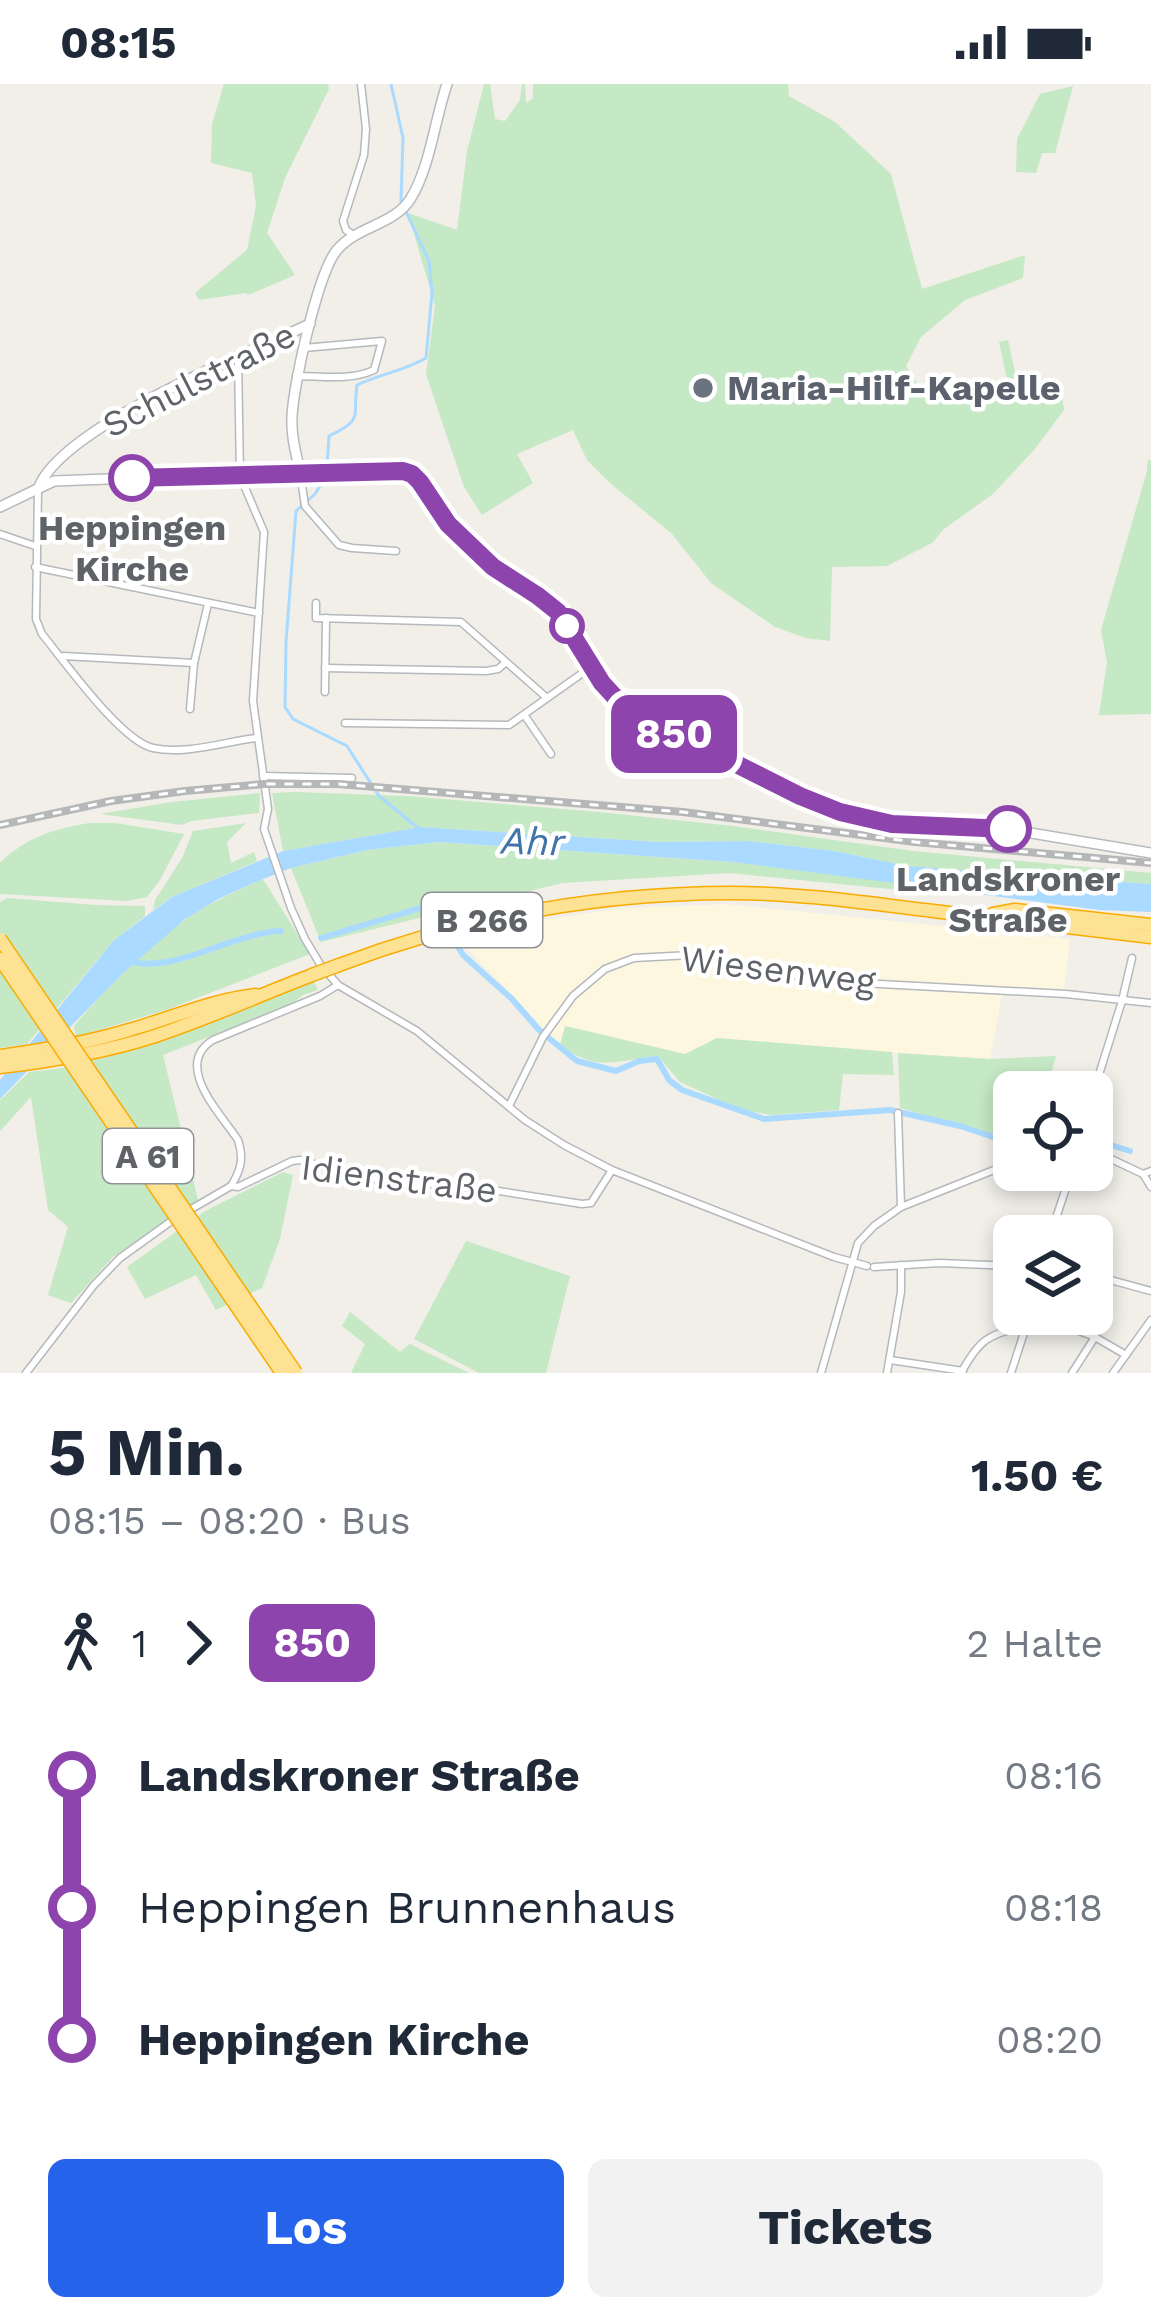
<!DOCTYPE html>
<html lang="de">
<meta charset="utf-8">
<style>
body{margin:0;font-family:"Work Sans",sans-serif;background:#f2f2f3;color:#1f2937;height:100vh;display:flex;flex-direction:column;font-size:45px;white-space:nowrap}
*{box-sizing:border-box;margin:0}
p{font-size:39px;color:#747a83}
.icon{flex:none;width:66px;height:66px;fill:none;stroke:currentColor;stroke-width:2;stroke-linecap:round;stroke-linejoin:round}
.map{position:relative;height:1289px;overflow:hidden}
.panel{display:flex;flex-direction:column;background:#fff;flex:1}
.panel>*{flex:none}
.badge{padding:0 24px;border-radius:18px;font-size:42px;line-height:78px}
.fabs{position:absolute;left:993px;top:987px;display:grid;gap:24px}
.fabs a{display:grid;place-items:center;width:120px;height:120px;border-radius:18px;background:#fff;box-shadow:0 6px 18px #0003;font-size:60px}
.map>.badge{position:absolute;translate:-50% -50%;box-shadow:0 0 0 6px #fff}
.legs{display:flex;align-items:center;gap:18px;height:132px;padding:0 48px;font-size:39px}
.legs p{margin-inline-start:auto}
.headline{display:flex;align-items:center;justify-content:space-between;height:204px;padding:0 48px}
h1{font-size:66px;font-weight:700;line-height:90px}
.primary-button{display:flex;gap:24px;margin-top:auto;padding:24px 48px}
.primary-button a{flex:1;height:138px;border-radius:18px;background:#2563eb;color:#fff;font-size:48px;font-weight:700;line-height:138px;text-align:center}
.primary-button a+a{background:#f2f2f3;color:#1f2937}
ul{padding:0 48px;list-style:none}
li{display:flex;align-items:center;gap:42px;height:132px;font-size:45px}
li i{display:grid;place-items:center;width:18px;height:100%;margin:0 15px;background:currentColor}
li i::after{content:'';width:30px;height:30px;margin:-15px;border:9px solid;border-radius:50%;background:#fff}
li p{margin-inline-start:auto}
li:first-child i{background:linear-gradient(#0000 50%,currentColor 0)}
li:last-child i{background:linear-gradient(currentColor 50%,#0000 0)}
.status{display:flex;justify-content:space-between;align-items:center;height:84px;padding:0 60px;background:#fff;direction:ltr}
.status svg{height:33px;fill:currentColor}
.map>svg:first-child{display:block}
.commercial{fill:#fef7e0}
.green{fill:#c5e8c5}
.water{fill:#aadaff}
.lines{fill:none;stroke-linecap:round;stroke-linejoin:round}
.stream{stroke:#aadaff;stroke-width:3}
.canal{stroke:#aadaff;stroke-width:6}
.street-casing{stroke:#b5b8bc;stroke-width:9}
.secondary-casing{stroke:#b6babf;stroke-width:12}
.highway-casing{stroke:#f9ab00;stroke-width:15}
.street{stroke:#fff;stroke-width:6}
.secondary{stroke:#fff;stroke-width:9}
.highway{stroke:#fde293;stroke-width:12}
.rail-casing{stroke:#b6b7b8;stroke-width:8}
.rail{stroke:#fff;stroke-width:3;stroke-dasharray:9;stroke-linecap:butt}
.highway-bridge-casing{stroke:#f9ab00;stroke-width:15;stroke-linecap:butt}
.highway-bridge{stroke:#fde293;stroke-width:12}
.line-1-casing{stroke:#fff;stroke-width:27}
.line-1{stroke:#8e44ad;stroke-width:18}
.worship-dot{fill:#6b7280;stroke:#fff;stroke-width:4.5}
.stop-1-dot{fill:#fff;stroke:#8e44ad;stroke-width:6}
.labels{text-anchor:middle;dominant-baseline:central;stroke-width:9;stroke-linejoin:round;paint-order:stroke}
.shield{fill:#fff;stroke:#8f9295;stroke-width:3}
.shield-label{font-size:33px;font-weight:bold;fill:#5f6368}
.street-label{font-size:36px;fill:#5f6368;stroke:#fff}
.worship-label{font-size:36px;font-weight:bold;fill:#5b616d;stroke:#fff;text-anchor:start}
.stop-label{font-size:36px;font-weight:bold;fill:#5f6368;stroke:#fff}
.water-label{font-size:39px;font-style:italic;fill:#4174aa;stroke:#fff}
</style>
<div class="status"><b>08:15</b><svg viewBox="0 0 49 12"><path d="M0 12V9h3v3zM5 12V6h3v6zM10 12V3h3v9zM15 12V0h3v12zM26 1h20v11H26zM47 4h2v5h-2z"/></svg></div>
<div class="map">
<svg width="1151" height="1289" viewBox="0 0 1151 1289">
<rect width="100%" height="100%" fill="#f1efe8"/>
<polygon class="commercial" points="725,820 1070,855 1064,908 1003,905 990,975 796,962 717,954 685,970 565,942 560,961 457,854 550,835 616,825"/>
<g class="green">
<polygon points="224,0 328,0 329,5 285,94 267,149 295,191 248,211 246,209 199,216 195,209 247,166 256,122 252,89 211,79 212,40"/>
<polygon points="484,0 490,0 495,35 505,37 520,16 522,0 525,0 526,19 533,14 533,0 788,0 789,12 835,38 891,90 922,205 1025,171 1023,194 965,216 921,253 906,282 919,303 1009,304 999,258 1008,256 1017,297 1033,304 1060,296 1064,326 1034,366 993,410 944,445 932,459 887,482 832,483 830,557 806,554 775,543 711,499 672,450 610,399 587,376 573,346 517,370 533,399 482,431 464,403 426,290 435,222 408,129 457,146 467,67"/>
<polygon points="1073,2 1055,69 1042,69 1036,89 1016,88 1017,55 1040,10"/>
<polygon points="1148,376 1151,376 1151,630 1099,631 1107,578 1101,546 1147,387"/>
<polygon points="295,708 407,712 599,728 733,742 913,767 1151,789 1151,800 907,782 834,767 749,757 659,758 420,743 283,767 272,709"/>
<polygon points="260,709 259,729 191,737 182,741 100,730 172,718"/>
<path d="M89 739H115L184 750 160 796 147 813 127 817 0 810V779C26 753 54 745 89 739Z"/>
<polygon points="246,739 227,758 231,779 254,768 257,777 172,813 153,826 155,816 182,774 193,747"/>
<polygon points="439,758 733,778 910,799 910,807 730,789 562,799 321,858 291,784 367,766"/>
<path d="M263 795 310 870 169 925 76 953 74 942C107 903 144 865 186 835 210 818 237 807 263 795Z"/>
<polygon points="7,814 96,821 145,822 145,832 114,856 27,960 0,964 0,818"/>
<polygon points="314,898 318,906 303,911 290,921 163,971 198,1116 113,1173 71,1219 48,1211 68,1143 48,1126 31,1013 0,1047 0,1016 29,988 62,984 152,961"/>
<path d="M565 942 685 970 717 954 892 968 894 991 843 990 839 1026 771 1031 739 1025 680 998 658 972C616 976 597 989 560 961Z"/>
<polygon points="898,969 990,975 1056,972 1046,1008 1014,1008 1014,1017 998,1018 993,1051 900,1024"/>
<polygon points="283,1088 293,1091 280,1155 262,1204 216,1226 196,1191 145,1215 127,1183 205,1127"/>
<polygon points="466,1157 570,1192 546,1289 479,1289 414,1255"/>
<polygon points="350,1228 400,1268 410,1260 469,1289 351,1289 365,1260 342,1242"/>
</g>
<polygon class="water" points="420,743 659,758 749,757 834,767 907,782 1151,800 1151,828 1100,826 733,778 439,758 367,766 291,784 263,795 220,814 185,835 122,890 0,1015 0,996 114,856 172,813 283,767"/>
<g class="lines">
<g class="stream">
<path d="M327 382 329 352C365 335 352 333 357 301 380 290 404 287 426 274L432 209 429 177 401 117 403 54 391 0"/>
<polyline points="326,392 315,410 296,427 286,558 285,623 293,635 347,662 379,712 418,744"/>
</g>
<g class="canal">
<polyline points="451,851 463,871 512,915 539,946 577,977 616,987 639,977 657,975 669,996 682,1006 764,1035 890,1026 960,1042 1014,1060"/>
<polyline points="321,854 427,822 431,827"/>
<path d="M130 877C171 891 235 848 281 847"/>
<polyline points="1092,1055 1130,1067"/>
</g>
<defs>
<g id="street">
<polyline points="353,151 346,146 343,137 364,71 366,45 361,0"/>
<polyline points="238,274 240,392 264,448 253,617 268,725 264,745 291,824 305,855 320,880 338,901 417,947 525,1036 564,1061 612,1086 834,1173 867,1182"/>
<path d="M296 292C322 292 350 297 374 286L382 257 304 264"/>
<polyline points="300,388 305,422 339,461 352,464 396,467"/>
<path d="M38 406 36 535 42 550C65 578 121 657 153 664 185 671 224 658 256 654"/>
<polyline points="0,450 35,462"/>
<polyline points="35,483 259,529"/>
<polyline points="316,519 316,534 461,538 547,614"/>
<polyline points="63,572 194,579"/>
<polyline points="325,584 486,587 498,585 505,579"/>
<polyline points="325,608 326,534"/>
<polyline points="190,625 194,579 208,520"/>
<polyline points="525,632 551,670"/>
<polyline points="345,639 509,641 591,583"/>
<polyline points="263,692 352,694"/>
<polyline points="1092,1013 1122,917 1132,874"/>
<polyline points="509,1022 543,953 573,912 605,885 634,874 691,871 825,897 1066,910 1151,919"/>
<polyline points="898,1029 901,1123"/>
<polyline points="1092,1066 1143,1090 1151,1087"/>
<polyline points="1143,1090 1151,1103"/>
<path d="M231 1102C241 1086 244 1074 238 1056 221 1030 172 981 213 956L320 912 338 901"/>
<polyline points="188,1127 231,1102 238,1103 292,1077 300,1076 365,1094 486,1105 582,1120 591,1119 612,1086"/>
<polyline points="1050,1152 1072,1086"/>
<polyline points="874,1183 939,1179 1014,1182"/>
<polyline points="1092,1191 1151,1207"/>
<polyline points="1034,1230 1095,1253 1126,1271"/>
<polyline points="890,1276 963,1287"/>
<polyline points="26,1289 94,1201 120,1174 177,1133"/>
<polyline points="821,1289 858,1159 874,1142 901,1123 1014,1078"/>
<polyline points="887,1289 901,1208 901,1181"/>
<path d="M961 1289C979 1256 988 1250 1025 1242"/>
<polyline points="1011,1289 1030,1230"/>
<polyline points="1072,1289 1095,1253"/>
<polyline points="1113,1289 1151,1236"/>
</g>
<g id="secondary">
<path d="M300 388C296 369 291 352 292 333 293 302 318 188 337 166 357 142 395 141 411 114 430 83 435 35 447 0"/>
<path d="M39 403C63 342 248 269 310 240"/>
<polyline points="0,423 54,397 300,388 403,387 412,390 420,398 448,440 493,483 539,512 558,528 596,590 614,612 645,634 741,684 823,722 876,736 904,741 1007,745 1151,769"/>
</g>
<g id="highway">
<polyline points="993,830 1015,826 1151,841"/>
<path d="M339 881C466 833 596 809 732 809 799 809 866 819 933 827 1005 836 1078 844 1151 853"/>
<path d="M0 972C44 966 87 959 129 946 172 934 211 916 256 911"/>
<path d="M0 983C52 977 106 968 155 952 209 934 260 911 312 891"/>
</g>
</defs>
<use href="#street" class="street-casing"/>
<use href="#secondary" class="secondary-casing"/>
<use href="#highway" class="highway-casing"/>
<use href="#street" class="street"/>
<use href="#secondary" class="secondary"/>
<use href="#highway" class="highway"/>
<defs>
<polyline id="rail" points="0,741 111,717 185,707 264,700 338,700 683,728 915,758 1151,779"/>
</defs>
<use href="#rail" class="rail-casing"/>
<use href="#rail" class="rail"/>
<defs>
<g id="highway-bridge">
<polyline points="0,855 296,1289"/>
<polyline points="0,875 282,1289"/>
<polyline points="312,891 339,881"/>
</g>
</defs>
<use href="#highway-bridge" class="highway-bridge-casing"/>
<use href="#highway-bridge" class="highway-bridge"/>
</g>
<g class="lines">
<defs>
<polyline id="line-1" points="132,394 403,387 412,390 420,398 448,440 493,483 538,512 558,528 602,599 614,612 645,634 800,712 840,728 892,740 1008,745"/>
</defs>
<use href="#line-1" class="line-1-casing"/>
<use href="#line-1" class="line-1"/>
</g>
<circle class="worship-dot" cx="703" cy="304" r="12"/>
<g class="stop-1-dot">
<circle cx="132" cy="394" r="21"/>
<circle cx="567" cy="542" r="15"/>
<circle cx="1008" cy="745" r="21"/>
</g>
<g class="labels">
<g class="shield">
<rect x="422" y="809" width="120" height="54" rx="9"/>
<rect x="103" y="1045" width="90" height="54" rx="9"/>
</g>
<g class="shield-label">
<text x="482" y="836">B 266</text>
<text x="148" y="1072">A 61</text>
</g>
<g class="street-label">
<text transform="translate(199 296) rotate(-27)">Schulstraße</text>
<text transform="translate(778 886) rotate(7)">Wiesenweg</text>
<text transform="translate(399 1095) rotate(7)">Idienstraße</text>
</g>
<g class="worship-label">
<text x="727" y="304">Maria-Hilf-Kapelle</text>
</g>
<g class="stop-label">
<text x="132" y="444">Heppingen<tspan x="132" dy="41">Kirche</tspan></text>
<text x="1008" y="795">Landskroner<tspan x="1008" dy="41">Straße</tspan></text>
</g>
<g class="water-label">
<text transform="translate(533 757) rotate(2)">Ahr</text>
</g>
</g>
</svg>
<div class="fabs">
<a><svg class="icon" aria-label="locate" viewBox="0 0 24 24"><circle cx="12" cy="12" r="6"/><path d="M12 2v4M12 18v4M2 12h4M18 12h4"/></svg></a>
<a><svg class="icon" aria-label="layers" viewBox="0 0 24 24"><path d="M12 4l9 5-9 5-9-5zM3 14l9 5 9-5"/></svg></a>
</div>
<b class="badge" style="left:674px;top:650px;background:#8e44ad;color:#fff">850</b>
</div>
<section class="panel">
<div class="headline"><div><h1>5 Min.</h1><p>08:15 – 08:20 · Bus</p></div><b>1.50 €</b></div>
<div class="legs"><svg class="icon" aria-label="walk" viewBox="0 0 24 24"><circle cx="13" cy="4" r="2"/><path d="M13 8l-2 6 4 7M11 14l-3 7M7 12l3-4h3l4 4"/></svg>1<svg class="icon" aria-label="forward" viewBox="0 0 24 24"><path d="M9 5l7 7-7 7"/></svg><b class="badge" style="background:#8e44ad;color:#fff">850</b><p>2 Halte</p></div>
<ul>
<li><i style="color:#8e44ad"></i><b>Landskroner Straße</b><p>08:16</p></li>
<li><i style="color:#8e44ad"></i><span>Heppingen Brunnenhaus</span><p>08:18</p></li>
<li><i style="color:#8e44ad"></i><b>Heppingen Kirche</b><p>08:20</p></li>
</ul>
<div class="primary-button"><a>Los</a><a>Tickets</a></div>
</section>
